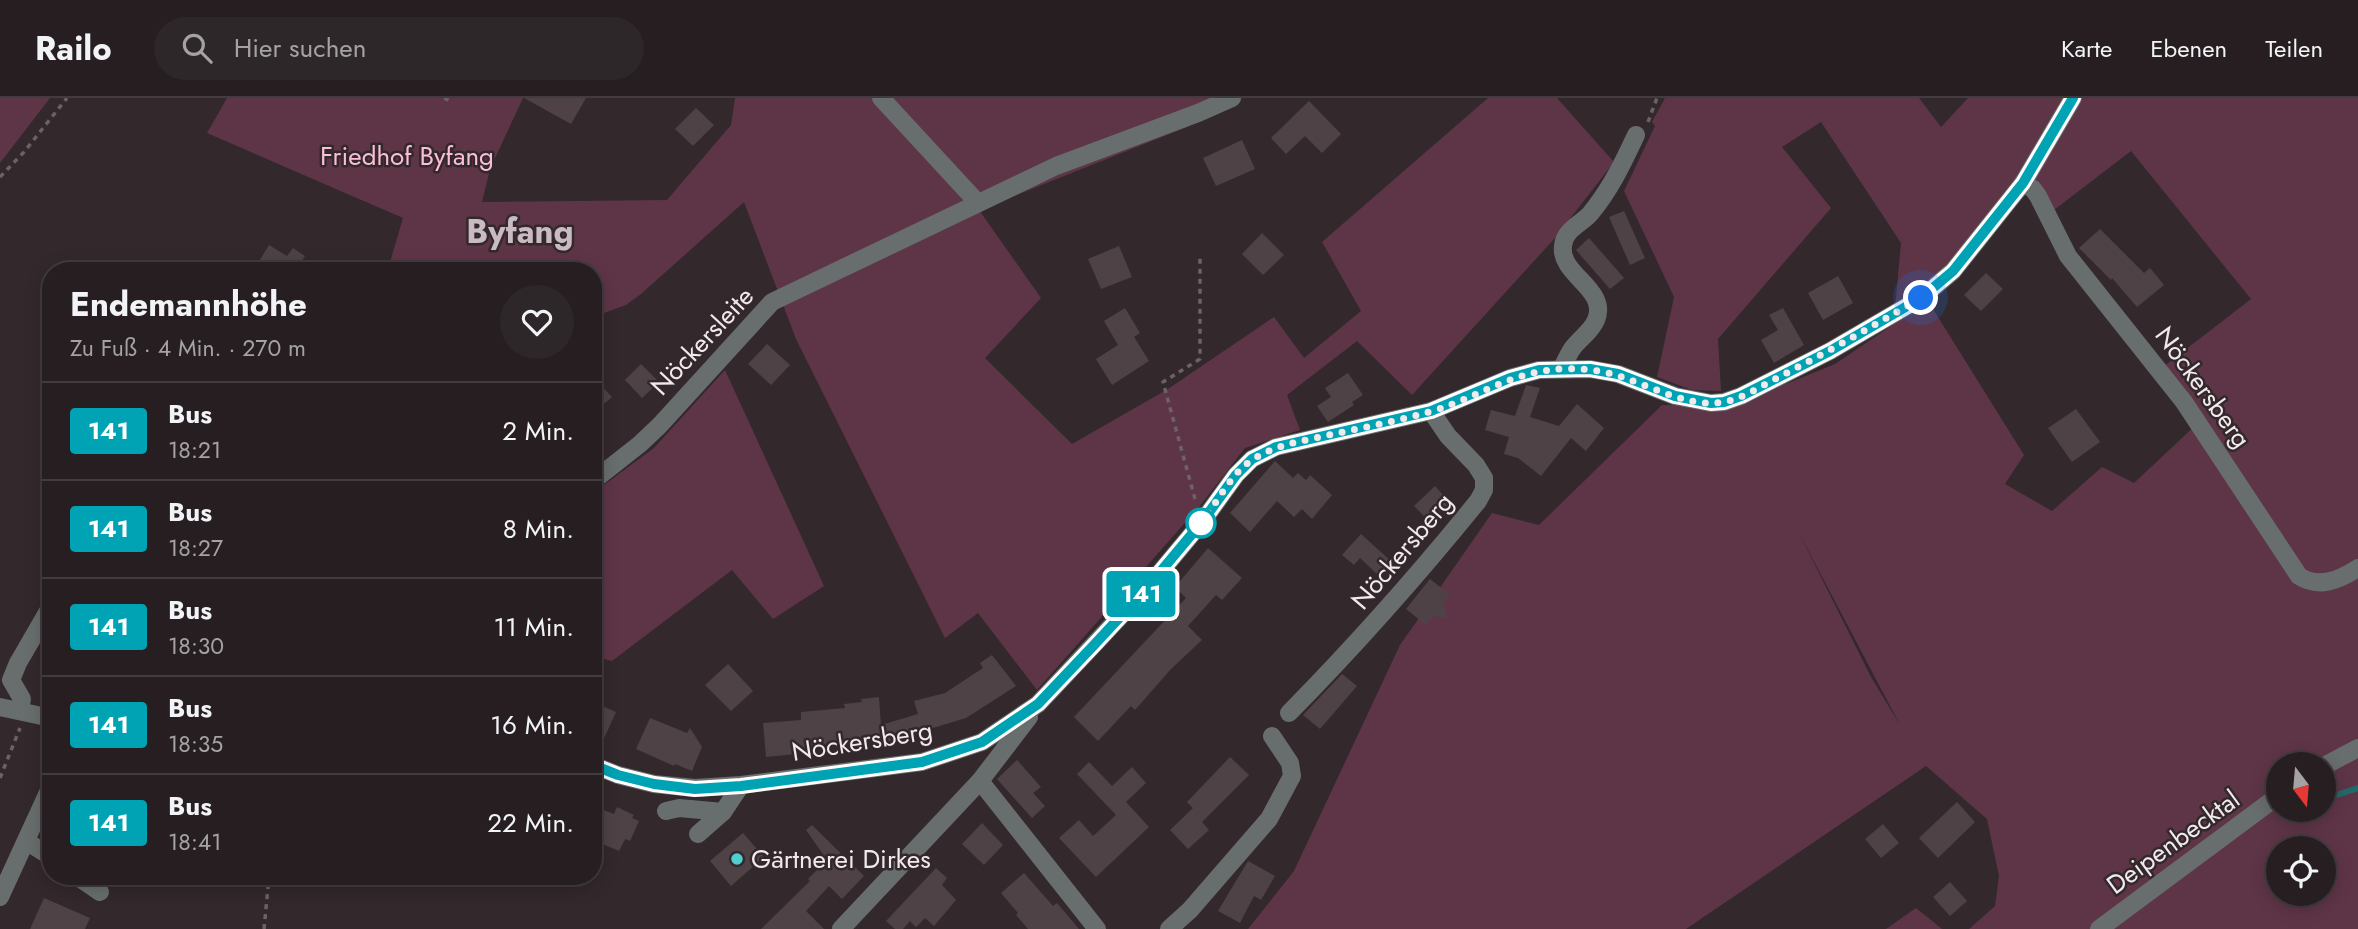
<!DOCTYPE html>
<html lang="de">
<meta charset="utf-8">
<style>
body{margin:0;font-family:Jost,sans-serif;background:#2e272a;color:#f1f3f6;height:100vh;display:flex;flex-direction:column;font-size:26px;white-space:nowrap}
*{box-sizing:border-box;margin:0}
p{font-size:23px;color:#a4a2a5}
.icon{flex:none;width:38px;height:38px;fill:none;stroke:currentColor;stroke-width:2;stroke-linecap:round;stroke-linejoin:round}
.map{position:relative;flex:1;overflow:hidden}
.sheet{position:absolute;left:42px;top:164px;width:560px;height:623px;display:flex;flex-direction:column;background:#261e21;border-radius:28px;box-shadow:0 4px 18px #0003,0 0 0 2px #423c3f}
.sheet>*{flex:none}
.badge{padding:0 14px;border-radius:5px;font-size:24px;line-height:46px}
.needle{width:46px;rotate:164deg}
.tools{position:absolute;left:2266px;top:654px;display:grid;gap:14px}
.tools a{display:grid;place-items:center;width:70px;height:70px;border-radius:50%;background:#261e21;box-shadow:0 4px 18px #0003,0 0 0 2px #423c3f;font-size:35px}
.you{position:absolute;width:35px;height:35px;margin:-18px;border:5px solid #fff;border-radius:50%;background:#1a73e8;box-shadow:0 0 0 10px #1a73e833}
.map>.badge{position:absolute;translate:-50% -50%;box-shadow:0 0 0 4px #fff}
.round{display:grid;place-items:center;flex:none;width:74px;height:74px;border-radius:37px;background:#2e272a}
.headline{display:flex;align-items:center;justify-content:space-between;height:119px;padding:0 28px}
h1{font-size:33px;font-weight:700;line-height:52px}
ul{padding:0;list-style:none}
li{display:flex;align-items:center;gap:21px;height:98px;padding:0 28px;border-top:2px solid #423c3f}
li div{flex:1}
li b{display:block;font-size:26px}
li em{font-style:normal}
li .badge{min-width:77px;font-weight:700;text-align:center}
header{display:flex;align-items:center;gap:42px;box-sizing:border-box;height:98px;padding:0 35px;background:#261e21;border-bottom:2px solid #423c3f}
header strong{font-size:33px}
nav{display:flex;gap:38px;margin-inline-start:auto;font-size:24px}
.search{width:490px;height:63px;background:#2e272a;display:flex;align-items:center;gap:18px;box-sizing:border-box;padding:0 24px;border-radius:38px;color:#a4a2a5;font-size:26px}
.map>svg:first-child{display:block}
.green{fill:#5e3547;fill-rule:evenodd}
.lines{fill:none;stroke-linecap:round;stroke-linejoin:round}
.stream{stroke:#24696a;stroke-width:6}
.building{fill:#4e4247}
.path{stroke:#6c6266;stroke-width:3.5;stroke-dasharray:5 5;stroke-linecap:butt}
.minor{stroke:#686e6e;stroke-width:18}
.line-casing{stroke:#fff;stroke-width:16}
.line{stroke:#00a3b4;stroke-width:10}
.walk{stroke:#f1eaec;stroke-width:7;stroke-dasharray:0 12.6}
.stop-dot{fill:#fff;stroke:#00a3b4;stroke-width:3.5}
.poi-dot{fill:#52cdcf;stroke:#33282c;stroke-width:2.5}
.labels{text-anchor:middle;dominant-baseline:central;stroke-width:5;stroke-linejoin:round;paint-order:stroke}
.park-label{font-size:26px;fill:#fbbdd7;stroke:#33282c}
.street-label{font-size:26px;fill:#f1eaec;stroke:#33282c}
.poi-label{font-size:26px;fill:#f1eaec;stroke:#33282c;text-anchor:start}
.district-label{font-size:33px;font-weight:bold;fill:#c9bbc1;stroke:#33282c}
</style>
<header>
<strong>Railo</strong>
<div class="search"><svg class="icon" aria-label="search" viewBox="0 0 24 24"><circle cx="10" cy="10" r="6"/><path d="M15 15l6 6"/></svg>Hier suchen</div>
<nav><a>Karte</a><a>Ebenen</a><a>Teilen</a></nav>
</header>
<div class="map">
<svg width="2358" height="831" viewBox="0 0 2358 831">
<rect width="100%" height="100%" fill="#33282c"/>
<g class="green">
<polygon points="0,0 50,0 0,65"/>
<polygon points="227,0 523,0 490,71 482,104 667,102 731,27 735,0 1233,0 1187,29 979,112 1041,200 985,260 1072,346 1168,291 1274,219 1304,260 1361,213 1322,144 1488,0 1557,0 1614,64 1555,140 1412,297 1357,243 1287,297 1300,332 1245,350 1199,409 1037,592 978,515 945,540 796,241 744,104 641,196 626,207 593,219 593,173 393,173 388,171 403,120 207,35"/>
<polygon points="1665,0 1919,0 1941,29 1968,0 2064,0 2020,86 1921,195 1895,210 1901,145 1821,24 1782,49 1831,110 1718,241 1721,293 1692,292 1657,279 1674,199 1624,93 1655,28 1652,24"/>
<path d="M2076 0H2358V831H1969L1995 808 1999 778 1987 721 1926 668 1686 831H1248L1294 773 1400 547 1492 415 1539 427 1662 307H1734L1835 266 1928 203 2024 357 2005 386 2052 413 2102 369 2134 385 2200 323 2163 269 2251 201 2131 53 2054 112 2033 91 2035 81ZM1798 433 1900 627 1871 579ZM2278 667H2324V712H2278ZM2278 751H2324V796H2278Z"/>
<polygon points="725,272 824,488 773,521 732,472 612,563 593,558 593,395 654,350"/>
<polygon points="1916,810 1942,831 1886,831"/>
</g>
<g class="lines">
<polyline class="stream" points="2324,701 2358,690"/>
</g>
<g class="building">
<polygon points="524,0 586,0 571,26"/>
<polygon points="1309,3 1341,36 1322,55 1305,38 1286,56 1271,40"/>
<polygon points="696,10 714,27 693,48 675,31"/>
<polygon points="1242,42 1255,71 1216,88 1203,60"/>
<polygon points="1624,113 1645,160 1630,167 1609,119"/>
<polygon points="2100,131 2144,175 2150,170 2164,187 2137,209 2112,180 2111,182 2079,150"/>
<polygon points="1262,135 1284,157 1263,177 1242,156"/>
<polygon points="1589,140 1624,180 1610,191 1576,152"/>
<polygon points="269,147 287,158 293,150 305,158 300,166 312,173 253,173"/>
<polygon points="1119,148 1132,179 1101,191 1088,161"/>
<polygon points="1986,175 2003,191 1981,213 1964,197"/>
<polygon points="1838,178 1853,205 1823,222 1808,195"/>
<polygon points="1125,210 1140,235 1134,239 1149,263 1112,287 1096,261 1118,247 1104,223"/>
<polygon points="1783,210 1804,247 1774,265 1761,242 1778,232 1769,217"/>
<polygon points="767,246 790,267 771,287 748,266"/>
<polygon points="641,266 659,284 642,300 625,282"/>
<polygon points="1348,275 1363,297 1352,304 1354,307 1328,324 1317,308 1331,299 1325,290"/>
<polygon points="593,279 612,299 593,315"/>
<polygon points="1526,287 1540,290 1530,319 1559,328 1577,306 1604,330 1586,353 1571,340 1541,378 1518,360 1504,356 1509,339 1485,332 1491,312 1515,318"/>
<polygon points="2076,311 2100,344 2072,364 2048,330"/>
<polygon points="1275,363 1293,380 1298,375 1306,382 1310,377 1332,397 1312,421 1302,411 1294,419 1277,403 1250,434 1230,415"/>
<polygon points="1435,388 1450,405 1430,424 1414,408"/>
<polygon points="1361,436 1392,464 1379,478 1360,460 1354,467 1342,457"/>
<polygon points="1208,450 1242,480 1222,502 1216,497 1188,528 1202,542 1171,571 1135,612 1131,608 1098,643 1074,619 1186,500 1175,489"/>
<polygon points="1430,481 1450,497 1443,506 1448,520 1433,518 1426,527 1406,511"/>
<polygon points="992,557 1016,588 966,620 883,645 882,635 882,638 848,641 848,645 831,647 831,649 796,652 796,656 766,659 763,625 801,622 801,614 845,610 844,606 862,604 861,601 879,599 881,627 918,616 914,603 945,595 983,570 980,565"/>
<polygon points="728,566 753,593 731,613 705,587"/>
<polygon points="1342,576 1357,588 1320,631 1303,617"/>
<polygon points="593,604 616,614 597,656 593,656"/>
<polygon points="650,620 687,635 690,630 702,649 692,673 675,666 674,668 636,651"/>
<polygon points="1230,659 1249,677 1202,724 1209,732 1188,751 1170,732 1193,710 1187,704"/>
<polygon points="1017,662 1041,689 1033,695 1045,708 1032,720 997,681"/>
<polygon points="1089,664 1112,688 1132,669 1146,685 1126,704 1149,729 1096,779 1059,740 1079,722 1093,738 1116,717 1077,676"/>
<polygon points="1957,704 1975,724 1938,760 1919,740"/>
<polygon points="593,708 614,716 617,709 634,717 632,720 639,723 630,743 625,741 619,753 593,742"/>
<polygon points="982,725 1003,747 984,767 962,746"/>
<polygon points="1883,726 1899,745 1881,760 1865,741"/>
<polygon points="812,727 864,778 842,801 829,788 806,813 824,831 761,831 810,783 808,781 827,762 806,732"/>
<polygon points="743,735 764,759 731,788 710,763"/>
<polygon points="1248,763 1275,778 1261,802 1254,798 1240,825 1218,813"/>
<polygon points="936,770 947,780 942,787 956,802 934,828 925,820 916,829 910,823 903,831 895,831 886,823"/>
<polygon points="1024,775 1053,808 1057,805 1079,831 1028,831 1016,817 1018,815 1001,795"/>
<polygon points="1950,784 1967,803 1950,818 1933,799"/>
<polygon points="44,800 90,820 85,831 30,831"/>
</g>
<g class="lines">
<g class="path">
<polyline points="444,0 450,3 451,0"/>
<polyline points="1648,24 1657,0"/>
<polyline points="0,79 24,54 67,0"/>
<polyline points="1195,401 1163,284 1200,261 1200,158"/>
<polyline points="0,680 20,630"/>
<polyline points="264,831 269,779"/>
</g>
<g class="minor">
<polyline points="881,0 978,105"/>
<path d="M2023 85 2033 91 2038 98 2068 158 2184 304 2299 478C2319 491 2339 482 2358 470"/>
<path d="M1562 270C1565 264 1568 257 1572 251 1579 241 1591 234 1596 222 1609 191 1559 177 1563 148 1564 132 1581 126 1590 116 1610 92 1623 65 1636 37"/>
<polyline points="593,383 640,346 660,327 772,204 1056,68 1198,15 1232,0"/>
<polyline points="0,609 51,620"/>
<polyline points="20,612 22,601 11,582 18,565 51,508"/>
<path d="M1289 615C1356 547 1418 477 1478 403L1484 392V380L1476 367 1448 338 1431 313"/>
<polyline points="593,667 618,677 654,686 695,690 741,687 922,664 982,644 1038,606 1146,491 1202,424 1236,377 1252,361 1276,349 1431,313 1510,280 1539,272 1590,271 1618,276 1675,298 1711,305 1724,304 1741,298 1830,253 1921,200 1953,173 2023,85 2073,0"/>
<polyline points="2324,668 2358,650"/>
<polyline points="980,683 1097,831"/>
<polyline points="666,713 679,710 723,714"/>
<polyline points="698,736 723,714 741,687"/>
<polyline points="26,743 51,759"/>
<polyline points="78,779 100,794"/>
<polyline points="0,799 51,688"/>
<polyline points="841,831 980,683 1029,619"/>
<polyline points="1169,831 1190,812 1269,721 1292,678 1290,665 1272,638"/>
<polyline points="2099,831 2278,698"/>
</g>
</g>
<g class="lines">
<defs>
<polyline id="line" points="593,667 618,677 654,686 695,691 741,688 922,664 982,644 1038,606 1094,547 1146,491 1202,424 1236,377 1252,361 1276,349 1431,313 1510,280 1539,272 1590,271 1618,276 1675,298 1711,305 1724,304 1741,298 1830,253 1921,200 1953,173 2023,85 2073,0"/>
</defs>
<use href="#line" class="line-casing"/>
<use href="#line" class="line"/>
<path class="walk" d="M1201 425C1218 404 1231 374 1255 360 1275 348 1297 344 1320 339 1356 331 1393 324 1429 314 1490 296 1521 264 1591 272 1634 276 1682 312 1724 304 1742 301 1761 288 1777 280 1826 255 1873 228 1921 200"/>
</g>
<circle class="stop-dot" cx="1201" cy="425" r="14"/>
<circle class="poi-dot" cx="737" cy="761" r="7"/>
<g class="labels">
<g class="park-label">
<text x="407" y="58">Friedhof Byfang</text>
</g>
<g class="street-label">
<text transform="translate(702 243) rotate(-47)">Nöckersleite</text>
<text transform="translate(2203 289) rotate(54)">Nöckersberg</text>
<text transform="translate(1402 453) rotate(-50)">Nöckersberg</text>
<text transform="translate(862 643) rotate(-9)">Nöckersberg</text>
<text transform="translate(2173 744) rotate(-36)">Deipenbecktal</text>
</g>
<g class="poi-label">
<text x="751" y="761">Gärtnerei Dirkes</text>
</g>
<g class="district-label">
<text x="520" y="133">Byfang</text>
</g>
</g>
</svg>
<div class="tools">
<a><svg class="needle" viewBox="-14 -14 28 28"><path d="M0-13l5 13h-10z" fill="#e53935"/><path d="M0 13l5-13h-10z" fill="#a4a2a5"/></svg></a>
<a><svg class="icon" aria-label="locate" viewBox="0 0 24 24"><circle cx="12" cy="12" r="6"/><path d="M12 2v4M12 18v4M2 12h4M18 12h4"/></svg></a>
</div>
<div class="you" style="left:1921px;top:200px"></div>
<b class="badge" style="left:1141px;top:496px;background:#00a3b4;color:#fff">141</b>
<section class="sheet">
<div class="headline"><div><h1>Endemannhöhe</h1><p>Zu Fuß · 4 Min. · 270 m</p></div><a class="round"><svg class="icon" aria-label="heart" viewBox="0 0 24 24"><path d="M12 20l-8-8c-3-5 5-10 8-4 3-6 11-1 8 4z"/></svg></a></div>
<ul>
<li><span class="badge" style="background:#00a3b4;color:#fff">141</span><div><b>Bus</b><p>18:21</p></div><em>2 Min.</em></li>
<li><span class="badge" style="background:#00a3b4;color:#fff">141</span><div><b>Bus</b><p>18:27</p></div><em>8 Min.</em></li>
<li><span class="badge" style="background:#00a3b4;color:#fff">141</span><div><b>Bus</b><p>18:30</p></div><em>11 Min.</em></li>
<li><span class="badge" style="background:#00a3b4;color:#fff">141</span><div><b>Bus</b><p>18:35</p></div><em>16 Min.</em></li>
<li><span class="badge" style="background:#00a3b4;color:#fff">141</span><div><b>Bus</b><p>18:41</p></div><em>22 Min.</em></li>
</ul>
</section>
</div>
